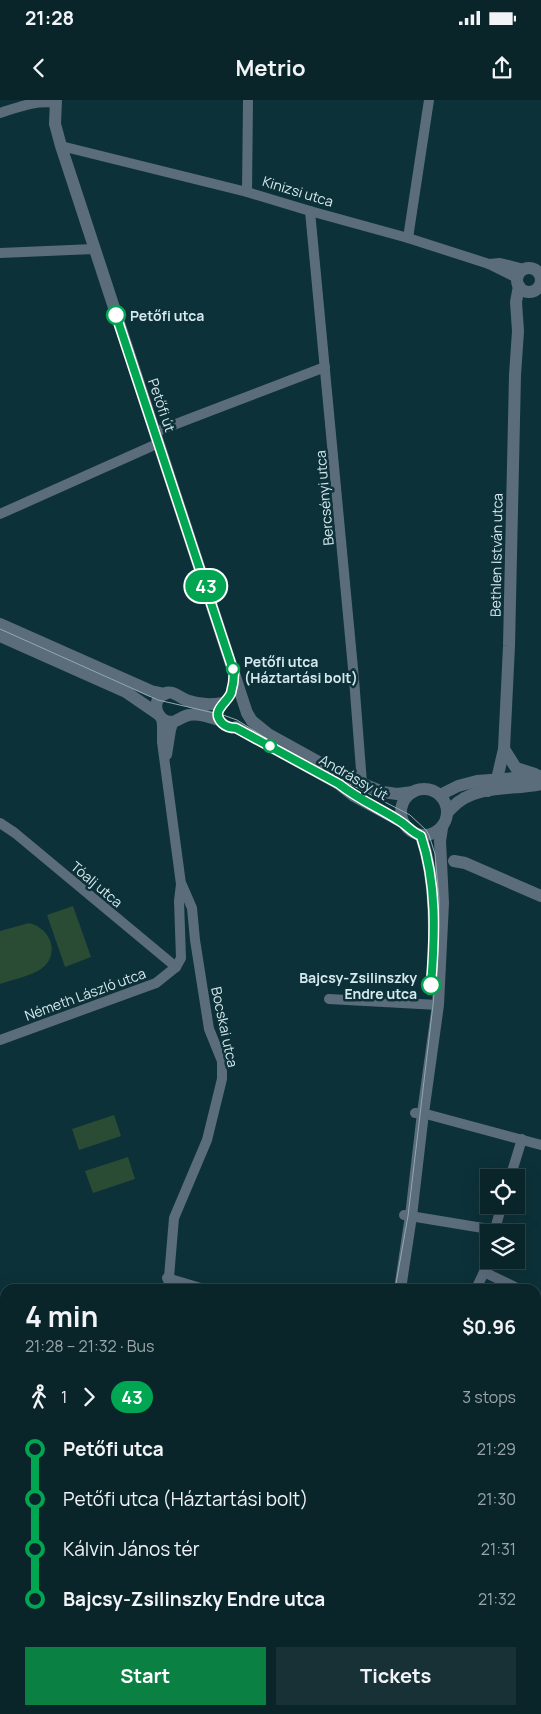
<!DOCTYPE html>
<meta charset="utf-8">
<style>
body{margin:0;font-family:Manrope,sans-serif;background:#183136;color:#f1f3f6;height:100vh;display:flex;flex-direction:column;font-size:19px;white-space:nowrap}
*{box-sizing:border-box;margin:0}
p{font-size:16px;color:#99a5a8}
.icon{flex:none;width:28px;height:28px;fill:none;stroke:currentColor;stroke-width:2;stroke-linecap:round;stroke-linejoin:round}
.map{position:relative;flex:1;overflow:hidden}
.details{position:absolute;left:0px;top:1184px;width:541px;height:431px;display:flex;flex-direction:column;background:#0a252a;border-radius:15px 15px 0 0;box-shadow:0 5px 20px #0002,0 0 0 1px #2a4247}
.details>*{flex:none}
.badge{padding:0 10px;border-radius:16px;font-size:18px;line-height:32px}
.fabs{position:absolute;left:480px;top:1069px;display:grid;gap:10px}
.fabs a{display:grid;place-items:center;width:45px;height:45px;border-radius:0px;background:#0a252a;box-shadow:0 5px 20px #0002,0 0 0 1px #2a4247;font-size:25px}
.map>.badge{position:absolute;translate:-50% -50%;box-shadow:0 0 0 2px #fff}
.legs{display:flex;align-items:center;gap:8px;height:55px;padding:0 25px;font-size:16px}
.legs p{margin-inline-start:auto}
.head{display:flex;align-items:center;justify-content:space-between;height:85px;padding:0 25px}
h1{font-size:28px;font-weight:700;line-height:38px}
.button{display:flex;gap:10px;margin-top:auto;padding:10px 25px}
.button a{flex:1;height:58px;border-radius:0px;background:#0b8043;color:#fff;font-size:20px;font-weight:700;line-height:58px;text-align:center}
.button a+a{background:#183136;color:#f1f3f6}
ul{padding:0 25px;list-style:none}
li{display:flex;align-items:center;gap:18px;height:50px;font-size:19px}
li i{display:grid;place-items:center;width:8px;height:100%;margin:0 6px;background:currentColor}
li i::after{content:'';width:12px;height:12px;margin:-6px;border:4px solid;border-radius:50%;background:#0a252a}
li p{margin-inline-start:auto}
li:first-child i{background:linear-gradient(#0000 50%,currentColor 0)}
li:last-child i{background:linear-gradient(currentColor 50%,#0000 0)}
.status{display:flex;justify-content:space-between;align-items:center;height:35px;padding:0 25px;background:#0a252a;direction:ltr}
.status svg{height:14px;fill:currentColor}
header{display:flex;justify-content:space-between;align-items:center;height:65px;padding:0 25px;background:#0a252a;font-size:22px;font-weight:700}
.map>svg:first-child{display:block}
.green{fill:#2a4b34}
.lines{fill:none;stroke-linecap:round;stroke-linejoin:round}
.stream{stroke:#12163a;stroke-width:2.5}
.minor{stroke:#5b6c7b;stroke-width:10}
.tertiary{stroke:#5b6c7b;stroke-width:12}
.tram{stroke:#91aab0;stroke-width:1}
.line-1-casing{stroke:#fff;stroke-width:11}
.line-1{stroke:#00a651;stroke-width:8}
.stop-1-dot{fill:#fff;stroke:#00a651;stroke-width:2.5}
.labels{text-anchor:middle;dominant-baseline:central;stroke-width:5;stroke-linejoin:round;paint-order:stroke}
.street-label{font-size:14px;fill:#d6e9ee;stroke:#0d3138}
.stop-label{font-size:14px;font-weight:bold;fill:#d6e9ee;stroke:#0d3138;text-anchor:start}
</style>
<div class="status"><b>21:28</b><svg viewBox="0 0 49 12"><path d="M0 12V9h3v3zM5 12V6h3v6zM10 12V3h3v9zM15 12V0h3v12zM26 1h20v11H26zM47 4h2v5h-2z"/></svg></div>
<header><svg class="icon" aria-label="back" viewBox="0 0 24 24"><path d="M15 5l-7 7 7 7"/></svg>Metrio<svg class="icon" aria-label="share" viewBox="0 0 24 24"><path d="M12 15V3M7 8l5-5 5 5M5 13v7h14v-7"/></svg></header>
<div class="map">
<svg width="541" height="1614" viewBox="0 0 541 1614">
<rect width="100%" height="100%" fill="#0d3138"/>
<g class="green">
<polygon points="73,806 91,857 65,867 47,815"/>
<path d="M29 823C51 828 61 855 41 869 31 876 11 880 0 884V831Z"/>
<polygon points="114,1015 121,1036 79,1050 72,1029"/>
<polygon points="128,1057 135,1079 93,1093 85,1071"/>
</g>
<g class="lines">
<g class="stream">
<polyline points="0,1540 5,1543"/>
<polyline points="98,1610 104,1614"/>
</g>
<g class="minor">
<path d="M0 13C19 7 36 0 56 3"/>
<polyline points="61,46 247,92 310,111 408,138 489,164 500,163 524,169"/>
<polyline points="247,92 248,0"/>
<polyline points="310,111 354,579 362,683"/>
<polyline points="408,138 429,0"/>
<polyline points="0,153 94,149"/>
<polyline points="489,164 517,178"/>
<polyline points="155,332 325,267"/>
<polyline points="0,414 159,343"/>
<polyline points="167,655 171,630 174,621"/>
<polyline points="0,723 15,733 176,867"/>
<polyline points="329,899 438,905"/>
<polyline points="0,940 156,883 176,867 181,858 179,801 181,784 162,642 162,625 161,618"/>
<polyline points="415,1013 426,1014 541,1045"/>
<polyline points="510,1078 522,1039"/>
<polyline points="404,1115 495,1130"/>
<polyline points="494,1132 502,1105"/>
<polyline points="484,1172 519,1189"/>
<polyline points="167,1178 204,1189"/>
<polyline points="168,1189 174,1118 207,1040 222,979 222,961 209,929 195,840 192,808 182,785"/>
<polyline points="476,1189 484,1172 489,1153"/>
<polyline points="536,1197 541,1199"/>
<polyline points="536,1316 541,1319"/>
<polyline points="536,1432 541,1416"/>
<polyline points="536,1511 541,1513"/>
<polyline points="405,1610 420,1614"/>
<polyline points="447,1610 460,1614"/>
</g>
<g class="tertiary">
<polyline points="56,0 55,24 61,46 247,613 252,621 268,634 344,676 383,692 397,694 413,692"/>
<circle cx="529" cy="180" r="12"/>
<polyline points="0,524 151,591 165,594"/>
<polyline points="0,536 126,592 158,614"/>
<path d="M219 620C210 617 198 613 189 615 182 616 177 622 171 622 158 621 151 605 161 596 171 587 179 598 189 601 200 605 212 605 223 603"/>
<polyline points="236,627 339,684 354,696 404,723"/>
<polyline points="504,649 516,668 535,674"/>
<circle cx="424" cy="712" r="23"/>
<polyline points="488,691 497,679 504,649 509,546 515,275 518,231 516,202 519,186"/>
<polyline points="440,695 458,686 477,681 541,676"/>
<path d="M448 712C452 708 455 704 460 701 482 685 515 690 541 684"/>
<path d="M421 736C432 768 434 802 434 837"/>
<polyline points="454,761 465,763 541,796"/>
<polyline points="400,1189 411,1116 423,1013 438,905 443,803 440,741 442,728"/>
<polyline points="0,1562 5,1566"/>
<polyline points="65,1610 71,1614"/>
<polyline points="253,1614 254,1610"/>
</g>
<g class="tram">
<polyline points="0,529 158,600 223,615 237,620 290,653 410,715 426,730 429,735 435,754 439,799 438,847 433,905 408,1116 395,1189"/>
<polyline points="257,1614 258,1610"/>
</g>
</g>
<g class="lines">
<defs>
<path id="line-1" d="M116 215 234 573C234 579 233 586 231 593 227 603 210 611 222 623 226 627 231 628 236 628L339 684C358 699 379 708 398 720 407 725 411 732 421 736 437 784 435 835 431 885"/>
</defs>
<use href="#line-1" class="line-1-casing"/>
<use href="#line-1" class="line-1"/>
</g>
<g class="stop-1-dot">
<circle cx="116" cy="215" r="9"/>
<circle cx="233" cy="569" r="6"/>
<circle cx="270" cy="646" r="6"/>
<circle cx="431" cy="885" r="9"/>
</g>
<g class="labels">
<g class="street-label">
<text transform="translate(298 91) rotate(17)">Kinizsi utca</text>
<text transform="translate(162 305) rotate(71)">Petőfi út</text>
<text transform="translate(324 398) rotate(-95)">Bercsényi utca</text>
<text transform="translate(496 455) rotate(-89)">Bethlen István utca</text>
<text transform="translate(354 677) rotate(30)">Andrássy út</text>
<text transform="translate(97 784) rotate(40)">Tóalj utca</text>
<text transform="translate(85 894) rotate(-20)">Németh László utca</text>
<text transform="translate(225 927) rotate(78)">Bocskai utca</text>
</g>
<g class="stop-label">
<text x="130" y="215">Petőfi utca</text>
<text x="244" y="561">Petőfi utca<tspan x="244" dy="16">(Háztartási bolt)</tspan></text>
<text x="417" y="877" text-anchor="end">Bajcsy-Zsilinszky<tspan x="417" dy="16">Endre utca</tspan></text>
</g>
</g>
</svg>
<div class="fabs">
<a><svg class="icon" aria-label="locate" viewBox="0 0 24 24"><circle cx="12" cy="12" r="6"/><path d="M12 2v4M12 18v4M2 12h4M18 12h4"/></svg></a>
<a><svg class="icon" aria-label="layers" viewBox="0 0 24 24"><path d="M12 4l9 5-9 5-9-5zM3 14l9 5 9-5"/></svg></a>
</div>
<b class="badge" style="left:206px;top:486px;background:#00a651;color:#fff">43</b>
<section class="details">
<div class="head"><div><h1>4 min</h1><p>21:28 – 21:32 · Bus</p></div><b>$0.96</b></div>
<div class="legs"><svg class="icon" aria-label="walk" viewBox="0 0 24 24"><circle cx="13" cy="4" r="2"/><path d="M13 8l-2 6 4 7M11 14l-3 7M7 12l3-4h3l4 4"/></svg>1<svg class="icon" aria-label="forward" viewBox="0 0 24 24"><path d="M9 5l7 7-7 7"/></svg><b class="badge" style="background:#00a651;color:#fff">43</b><p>3 stops</p></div>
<ul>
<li><i style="color:#00a651"></i><b>Petőfi utca</b><p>21:29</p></li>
<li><i style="color:#00a651"></i><span>Petőfi utca (Háztartási bolt)</span><p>21:30</p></li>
<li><i style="color:#00a651"></i><span>Kálvin János tér</span><p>21:31</p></li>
<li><i style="color:#00a651"></i><b>Bajcsy-Zsilinszky Endre utca</b><p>21:32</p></li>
</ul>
<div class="button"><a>Start</a><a>Tickets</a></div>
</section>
</div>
